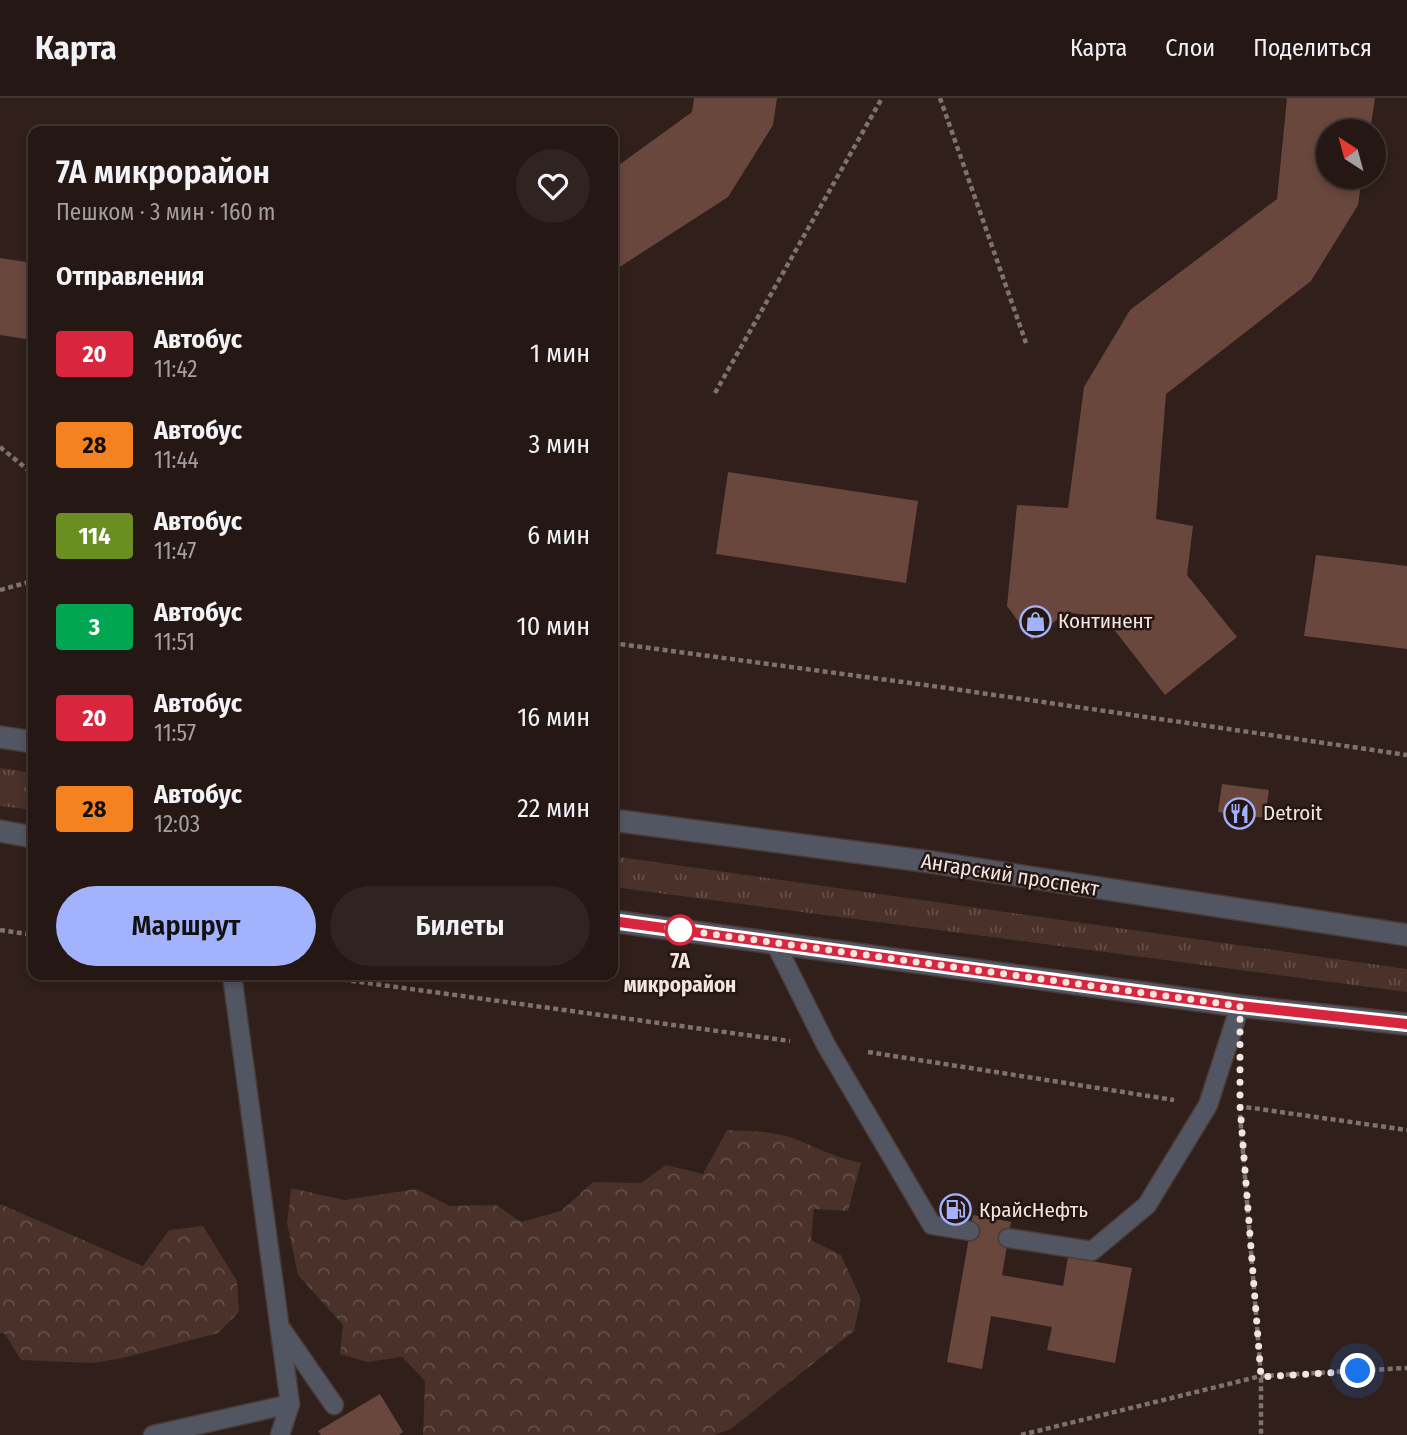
<!DOCTYPE html>
<html lang="ru">
<meta charset="utf-8">
<style>
body{margin:0;font-family:"Fira Sans Condensed",sans-serif;background:#302422;color:#f1f3f6;height:100vh;display:flex;flex-direction:column;font-size:26px;white-space:nowrap}
*{box-sizing:border-box;margin:0}
p{font-size:23px;color:#a39fa0}
.icon{flex:none;width:38px;height:38px;fill:none;stroke:currentColor;stroke-width:2;stroke-linecap:round;stroke-linejoin:round}
.map{position:relative;flex:1;overflow:hidden}
.panel{position:absolute;left:28px;top:28px;width:590px;height:854px;display:flex;flex-direction:column;background:#241714;border-radius:14px;box-shadow:0 4px 10px #0003,0 0 0 2px #413634}
.panel>*{flex:none}
.badge{padding:0 14px;border-radius:5px;font-size:24px;line-height:46px}
.needle{width:46px;rotate:324deg}
.tools{position:absolute;left:1316px;top:21px;display:grid;gap:14px}
.tools a{display:grid;place-items:center;width:70px;height:70px;border-radius:50%;background:#241714;box-shadow:0 4px 10px #0003,0 0 0 2px #413634;font-size:35px}
.you{position:absolute;width:35px;height:35px;margin:-18px;border:5px solid #fff;border-radius:50%;background:#1a73e8;box-shadow:0 0 0 10px #1a73e833}
.map>.badge{position:absolute;translate:-50% -50%;box-shadow:0 0 0 4px #fff}
h2{padding:0 28px;font-size:26px;line-height:63px}
.round{display:grid;place-items:center;flex:none;width:74px;height:74px;border-radius:37px;background:#302422}
.head{display:flex;align-items:center;justify-content:space-between;height:119px;padding:0 28px}
h1{font-size:33px;font-weight:600;line-height:52px}
.cta{display:flex;gap:14px;margin-top:auto;padding:14px 28px}
.cta a{flex:1;height:80px;border-radius:42px;background:#a3b2fd;color:#111;font-size:28px;font-weight:600;line-height:80px;text-align:center}
.cta a+a{background:#302422;color:#f1f3f6}
ul{padding:0;list-style:none}
li{display:flex;align-items:center;gap:21px;height:91px;padding:0 28px}
li div{flex:1}
li b{display:block;font-size:26px}
li em{font-style:normal}
li .badge{min-width:77px;font-weight:700;text-align:center}
header{display:flex;align-items:center;gap:42px;box-sizing:border-box;height:98px;padding:0 35px;background:#241714;border-bottom:2px solid #413634}
header strong{font-size:33px}
nav{display:flex;gap:38px;margin-inline-start:auto;font-size:24px}
.map>svg:first-child{display:block}
.grass{fill:url(#grass-tufts)}
.forest{fill:url(#forest-crowns)}
.building{fill:#69473d}
.lines{fill:none;stroke-linecap:round;stroke-linejoin:round}
.service-casing{stroke:#4b3b36;stroke-width:21}
.tertiary-casing{stroke:#4b3b36;stroke-width:24}
.path{stroke:#80716c;stroke-width:4.5;stroke-dasharray:5 3.5;stroke-linecap:butt}
.service{stroke:#525562;stroke-width:18}
.tertiary{stroke:#525562;stroke-width:21}
.line-casing{stroke:#fff;stroke-width:16}
.line{stroke:#d7263d;stroke-width:10}
.walk{stroke:#f1e5e1;stroke-width:7;stroke-dasharray:0 12.6}
.stop-dot{fill:#fff;stroke:#d7263d;stroke-width:3.5}
.labels{text-anchor:middle;dominant-baseline:central;stroke-width:5;stroke-linejoin:round;paint-order:stroke}
.poi-label{font-size:21px;fill:#f1e5e1;stroke:#261611;text-anchor:start}
.street-label{font-size:21px;fill:#f1e5e1;stroke:#261611}
.stop-label{font-size:21px;font-weight:bold;fill:#f1e5e1;stroke:#261611}
</style>
<header>
<strong>Карта</strong>
<nav><a>Карта</a><a>Слои</a><a>Поделиться</a></nav>
</header>
<div class="map">
<svg width="1407" height="1337" viewBox="0 0 1407 1337">
<defs>
<pattern id="grass-tufts" width="24" height="20" patternUnits="userSpaceOnUse" patternTransform="scale(1.75)"><rect width="24" height="20" fill="#4a3129"/><path d="M3 7l-1-3M5 7V3M7 7l1-3M15 17l-1-3M17 17v-4M19 17l1-3" fill="none" stroke="#654f48"/></pattern>
<pattern id="forest-crowns" width="20" height="18" patternUnits="userSpaceOnUse" patternTransform="scale(1.75)"><rect width="20" height="18" fill="#4a3129"/><path d="M2 6a3 3 0 1 1 6 0M12 15a3 3 0 1 1 6 0" fill="none" stroke="#654f48"/></pattern>
</defs>
<rect width="100%" height="100%" fill="#301f1a"/>
<g class="grass">
<polygon points="0,670 33,675 33,712 0,708"/>
<polygon points="612,758 1407,871 1407,894 613,789"/>
</g>
<g class="forest">
<path d="M727 1032C749 1033 772 1033 793 1040 818 1050 834 1059 861 1065L848 1113 814 1111 811 1142 841 1157 861 1201 854 1233 731 1331 714 1337H423L425 1283 402 1259 367 1264 340 1256 343 1227 298 1177 287 1125 291 1090 344 1102 416 1091 450 1108 496 1107 521 1124 561 1113 593 1084 641 1085 666 1067 703 1076Z"/>
<polygon points="0,1106 143,1168 169,1132 203,1128 237,1183 239,1214 218,1235 123,1260 94,1265 21,1262 5,1236 0,1235"/>
</g>
<g class="building">
<polygon points="694,0 777,0 773,27 728,99 612,174 612,72 692,14"/>
<polygon points="1287,0 1375,0 1370,33 1328,33 1328,79 1362,79 1358,107 1311,183 1166,296 1156,421 1193,428 1187,477 1237,539 1165,597 1105,520 1066,514 1032,542 1007,508 1017,407 1068,410 1084,289 1130,212 1277,101"/>
<polygon points="0,160 33,165 33,242 0,237"/>
<polygon points="728,374 918,403 906,485 716,456"/>
<polygon points="1316,457 1407,468 1407,551 1304,538"/>
<polygon points="1222,686 1269,692 1265,720 1218,714"/>
<polygon points="973,1117 1011,1124 1002,1177 1063,1188 1068,1159 1132,1170 1115,1265 1047,1252 1052,1229 991,1218 982,1271 947,1264"/>
<polygon points="380,1296 403,1334 399,1337 321,1337 318,1333"/>
</g>
<g class="lines">
<defs>
<g id="service">
<polyline points="775,845 826,947 932,1127 970,1133"/>
<polyline points="1008,1140 1092,1153 1147,1107 1208,1007 1240,908"/>
<polyline points="282,1232 334,1307"/>
<polyline points="153,1337 290,1306 232,877"/>
<polyline points="280,1337 290,1306"/>
</g>
<g id="tertiary">
<polyline points="0,639 33,644"/>
<polyline points="612,722 931,764 1407,837"/>
<polyline points="0,733 33,739"/>
<polyline points="612,823 1240,908 1407,926"/>
</g>
</defs>
<use href="#service" class="service-casing"/>
<use href="#tertiary" class="tertiary-casing"/>
<g class="path">
<polyline points="940,0 1026,245"/>
<polyline points="715,295 882,0"/>
<polyline points="0,349 33,376"/>
<polyline points="0,492 33,483"/>
<polyline points="612,545 940,589 1407,657"/>
<polyline points="0,832 33,837"/>
<polyline points="309,877 790,943"/>
<polyline points="868,954 1174,1002"/>
<polyline points="1238,1008 1407,1032"/>
<polyline points="1240,1017 1261,1278 1261,1337"/>
<polyline points="1021,1337 1261,1278 1407,1270"/>
</g>
<use href="#service" class="service"/>
<use href="#tertiary" class="tertiary"/>
</g>
<g class="lines">
<defs>
<polyline id="line" points="612,823 1240,908 1407,926"/>
</defs>
<use href="#line" class="line-casing"/>
<use href="#line" class="line"/>
<polyline class="walk" points="680,832 667,830 1240,908 1240,1008 1261,1279 1358,1273"/>
</g>
<defs>
<symbol id="shop-ring" viewBox="-11 -11 22 22"><circle r="9.5" fill="#261611" stroke="#a3b2fd" stroke-width="1.5"/><path d="M-5-2.5h2.3a2.7 3.5 0 0 1 5.4 0H5L5.5 6h-11ZM-1.5-2.5h3a1.5 2.3 0 0 0-3 0Z" fill="#a3b2fd"/></symbol>
<symbol id="restaurant-ring" viewBox="-11 -11 22 22"><circle r="9.5" fill="#261611" stroke="#a3b2fd" stroke-width="1.5"/><path d="M-5-6h1v4h1v-4h1v4h1v-4h1v5L-1.5 .5V6h-2V.5L-5-1ZM5-6V6H3V1.5H1.5Q1.5-4 5-6Z" fill="#a3b2fd"/></symbol>
<symbol id="fuel-ring" viewBox="-11 -11 22 22"><circle r="9.5" fill="#261611" stroke="#a3b2fd" stroke-width="1.5"/><path d="M-5.5-6h7V0h2V4h1.3V-2.5L3-4.5l.8-.8L6-3V5H2.5V1h-1V6h-7ZM-4.2-4.7v3.2H.2V-4.7Z" fill="#a3b2fd"/></symbol>
</defs>
<g fill-rule="evenodd">
<use href="#shop-ring" x="1018" y="506" width="35" height="35"/>
<use href="#restaurant-ring" x="1222" y="698" width="35" height="35"/>
<use href="#fuel-ring" x="938" y="1094" width="35" height="35"/>
</g>
<circle class="stop-dot" cx="680" cy="832" r="14"/>
<g class="labels">
<g class="poi-label">
<text x="1058" y="523">Континент</text>
<text x="1263" y="715">Detroit</text>
<text x="979" y="1112">КрайсНефть</text>
</g>
<g class="street-label">
<text transform="translate(1010 777) rotate(9)">Ангарский проспект</text>
</g>
<g class="stop-label">
<text x="680" y="863">7А<tspan x="680" dy="24">микрорайон</tspan></text>
</g>
</g>
</svg>
<div class="tools">
<a><svg class="needle" viewBox="-14 -14 28 28"><path d="M0-13l5 13h-10z" fill="#e53935"/><path d="M0 13l5-13h-10z" fill="#a39fa0"/></svg></a>
</div>
<div class="you" style="left:1358px;top:1273px"></div>
<section class="panel">
<div class="head"><div><h1>7А микрорайон</h1><p>Пешком · 3 мин · 160 m</p></div><a class="round"><svg class="icon" aria-label="heart" viewBox="0 0 24 24"><path d="M12 20l-8-8c-3-5 5-10 8-4 3-6 11-1 8 4z"/></svg></a></div>
<h2>Отправления</h2>
<ul>
<li><span class="badge" style="background:#d7263d;color:#fff">20</span><div><b>Автобус</b><p>11:42</p></div><em>1 мин</em></li>
<li><span class="badge" style="background:#f58220;color:#111">28</span><div><b>Автобус</b><p>11:44</p></div><em>3 мин</em></li>
<li><span class="badge" style="background:#6b8e23;color:#fff">114</span><div><b>Автобус</b><p>11:47</p></div><em>6 мин</em></li>
<li><span class="badge" style="background:#00a651;color:#fff">3</span><div><b>Автобус</b><p>11:51</p></div><em>10 мин</em></li>
<li><span class="badge" style="background:#d7263d;color:#fff">20</span><div><b>Автобус</b><p>11:57</p></div><em>16 мин</em></li>
<li><span class="badge" style="background:#f58220;color:#111">28</span><div><b>Автобус</b><p>12:03</p></div><em>22 мин</em></li>
</ul>
<div class="cta"><a>Маршрут</a><a>Билеты</a></div>
</section>
</div>
